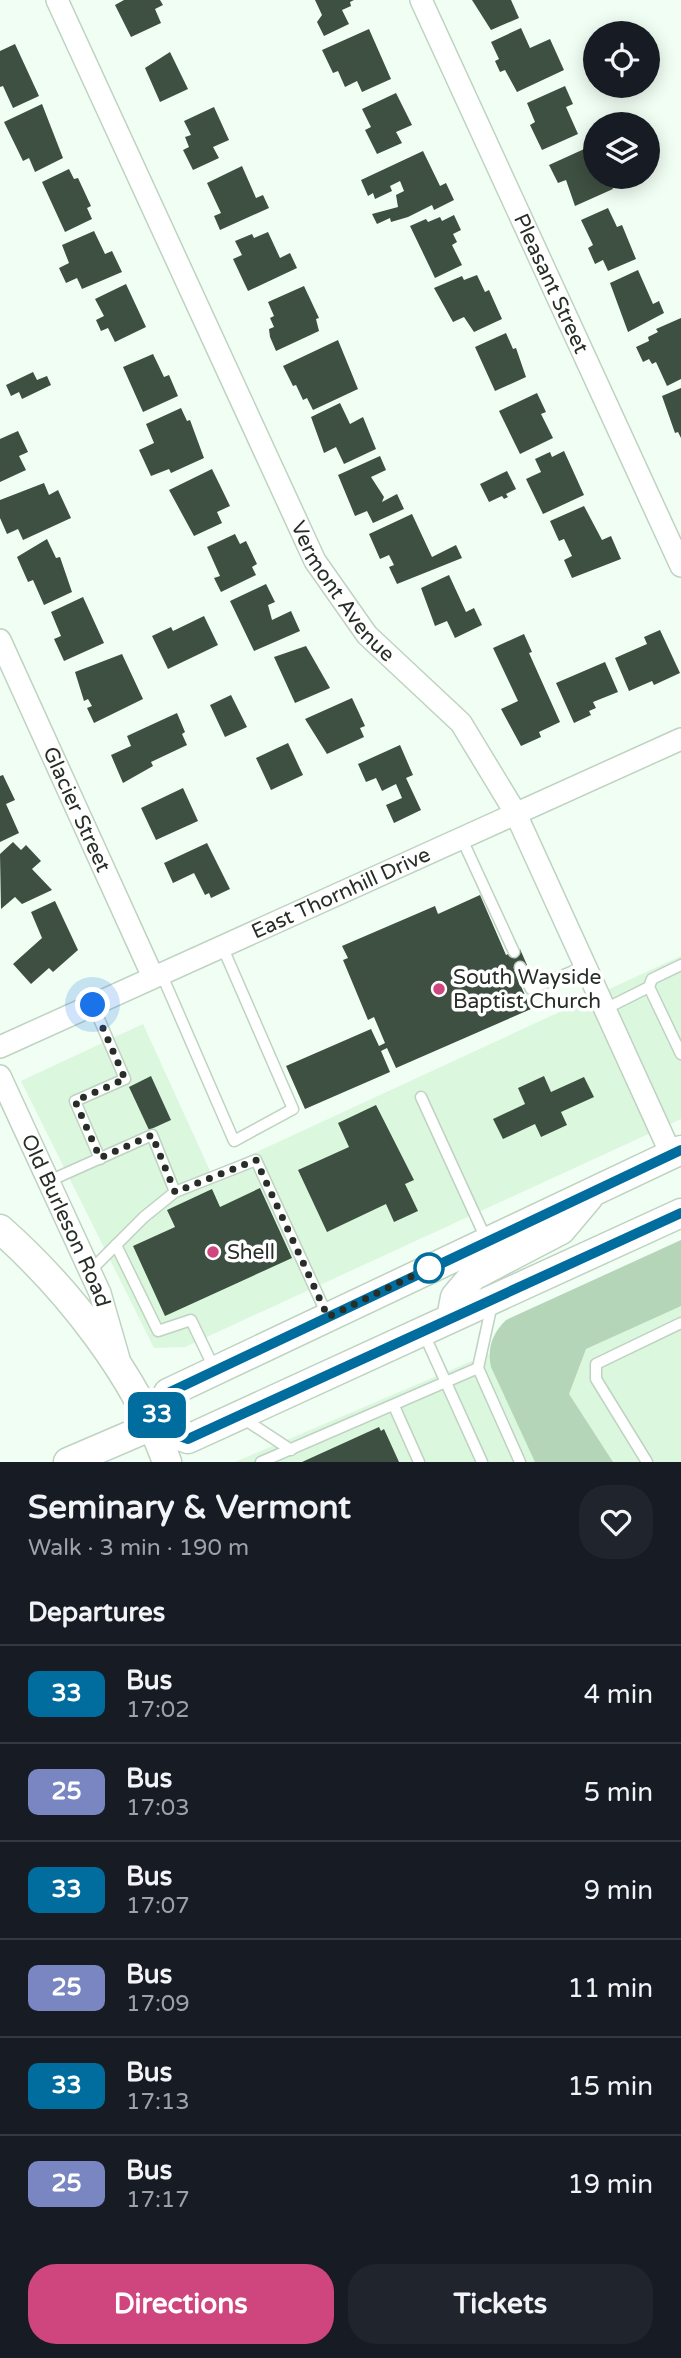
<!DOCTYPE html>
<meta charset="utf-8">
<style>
body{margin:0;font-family:"Varela Round",sans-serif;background:#20242c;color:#f1f3f6;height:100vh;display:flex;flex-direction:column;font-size:26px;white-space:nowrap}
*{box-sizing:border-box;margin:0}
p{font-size:23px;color:#9ea1a6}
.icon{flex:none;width:38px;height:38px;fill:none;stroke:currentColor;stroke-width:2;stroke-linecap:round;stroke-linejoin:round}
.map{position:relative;height:1462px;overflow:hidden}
.panel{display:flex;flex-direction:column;background:#171b24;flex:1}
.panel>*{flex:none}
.badge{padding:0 14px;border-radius:10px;font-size:24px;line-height:46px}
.buttons{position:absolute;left:583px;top:21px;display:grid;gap:14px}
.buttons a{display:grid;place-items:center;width:77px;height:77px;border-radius:50%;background:#171b24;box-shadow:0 4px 18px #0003;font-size:35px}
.you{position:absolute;width:35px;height:35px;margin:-18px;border:5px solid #fff;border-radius:50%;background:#1a73e8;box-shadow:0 0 0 10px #1a73e833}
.map>.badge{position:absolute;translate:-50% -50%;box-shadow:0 0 0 4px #fff}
h2{padding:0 28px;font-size:26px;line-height:63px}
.round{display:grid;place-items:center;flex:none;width:74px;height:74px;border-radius:28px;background:#20242c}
.head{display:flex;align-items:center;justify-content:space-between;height:119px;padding:0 28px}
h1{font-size:33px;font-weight:800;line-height:52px}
.action{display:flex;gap:14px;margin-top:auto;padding:14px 28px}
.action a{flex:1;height:80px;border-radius:28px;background:#cf457d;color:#fff;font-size:28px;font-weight:800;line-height:80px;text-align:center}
.action a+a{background:#20242c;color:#f1f3f6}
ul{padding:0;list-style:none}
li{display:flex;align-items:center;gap:21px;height:98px;padding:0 28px;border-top:2px solid #363941}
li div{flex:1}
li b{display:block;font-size:26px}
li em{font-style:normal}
li .badge{min-width:77px;font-weight:700;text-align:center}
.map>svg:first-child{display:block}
.built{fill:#dbf7de}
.green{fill:#b4d5b8}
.building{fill:#3e5041}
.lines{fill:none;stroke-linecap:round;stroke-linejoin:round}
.lane-casing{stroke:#bed3c1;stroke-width:13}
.street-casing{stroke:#bed3c1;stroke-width:24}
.secondary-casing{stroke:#bed3c1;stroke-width:31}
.lane{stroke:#fff;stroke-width:10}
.street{stroke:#fff;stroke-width:21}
.secondary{stroke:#fff;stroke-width:28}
.line-casing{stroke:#fff;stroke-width:16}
.line{stroke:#006d9e;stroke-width:10}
.walk{stroke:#262e27;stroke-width:7;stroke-dasharray:0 12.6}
.poi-dot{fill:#cf457d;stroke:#fff;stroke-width:2.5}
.stop-dot{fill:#fff;stroke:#006d9e;stroke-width:3.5}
.labels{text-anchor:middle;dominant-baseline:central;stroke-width:7;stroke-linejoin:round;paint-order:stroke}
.street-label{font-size:21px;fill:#262e27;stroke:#fff}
.poi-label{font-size:21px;fill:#262e27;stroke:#fff;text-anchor:start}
</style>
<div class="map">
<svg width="681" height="1462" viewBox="0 0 681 1462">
<rect width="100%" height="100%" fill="#f1fef3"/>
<g class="built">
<polygon points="681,956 681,1119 185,1347 154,1348 21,1081 143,1024 211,1173"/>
<polygon points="681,1272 681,1462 235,1462"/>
</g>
<path class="green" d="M681 1240V1306L586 1349 569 1394 613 1462H535L491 1367C487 1348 492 1334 506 1320Z"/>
<g class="building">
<polygon points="124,0 160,0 163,5 155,9 161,23 131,37 115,5"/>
<polygon points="315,0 354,0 350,2 351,6 342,10 349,24 324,36 317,22 322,15"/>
<polygon points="472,0 511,0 519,18 491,30"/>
<polygon points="521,28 530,48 550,39 564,70 517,92 505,70 500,72 495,61 499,59 491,42"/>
<polygon points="369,29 391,79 362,92 357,81 345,87 338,71 333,73 322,50"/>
<polygon points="15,44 39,96 13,108 3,86 0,87 0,51"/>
<polygon points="170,52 188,89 160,102 145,68"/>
<polygon points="565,86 573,104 566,107 578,134 542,150 530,125 535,122 527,103"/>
<polygon points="396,93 412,125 396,132 402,143 377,154 365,130 371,127 362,109"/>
<polygon points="42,104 63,158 35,172 29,158 23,161 4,122"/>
<polygon points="214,107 229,140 213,147 219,158 193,170 183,150 189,147 185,137 191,135 184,121"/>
<polygon points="593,145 595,177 619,177 620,180 611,184 613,189 575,206 566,180 558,183 549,165"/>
<polygon points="423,151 440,186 446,183 454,200 434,210 432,205 408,217 391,222 390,218 377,224 372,214 398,207 396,195 404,191 400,181 390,186 392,191 375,199 373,193 368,196 361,180"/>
<polygon points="242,166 256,198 263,195 269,208 220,230 214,216 221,213 207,183"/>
<polygon points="69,169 74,179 78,178 91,206 87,208 92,219 65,232 42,182"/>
<polygon points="608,208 617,227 622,225 636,259 608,271 603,260 595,264 588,248 593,245 581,220"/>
<polygon points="454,215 461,230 453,234 457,242 452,245 462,265 435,278 410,226 426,219 428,222 440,217 442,221"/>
<polygon points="94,231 105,254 112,251 122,272 82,289 77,278 66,283 59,268 69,263 62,245"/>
<polygon points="268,232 280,258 290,253 297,268 248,291 233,259 242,255 235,241 252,234 254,238"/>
<polygon points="638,270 653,304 659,301 664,313 628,332 610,283"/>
<polygon points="477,275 485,292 489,290 502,319 474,332 464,317 453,322 434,288 462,276 464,280"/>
<polygon points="126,284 146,327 115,342 108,328 101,331 96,320 104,316 95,299"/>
<polygon points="304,286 319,318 316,319 319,331 276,351 270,337 269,329 274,327 270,318 274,316 268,302"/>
<polygon points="681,318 681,379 667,386 656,362 652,364 649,359 643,362 636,347 649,341 648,337 658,332 656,329"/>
<polygon points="506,333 513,349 516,348 526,377 495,391 475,347"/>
<polygon points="338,340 358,389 313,410 307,398 303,400 296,385 293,386 283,366"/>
<polygon points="153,354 164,377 169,375 178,396 143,412 123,367"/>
<polygon points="33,372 37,380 47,376 51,385 22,399 19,392 11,396 6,385"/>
<polygon points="681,388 681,438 678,432 675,433 662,396"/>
<polygon points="537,393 546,412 541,414 553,438 520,454 499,411"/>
<polygon points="340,403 350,424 363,417 376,449 344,464 336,447 324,453 311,417"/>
<polygon points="181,408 187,421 190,420 204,458 171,473 169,469 151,476 139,450 154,443 146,424"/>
<polygon points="18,431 28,452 19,456 26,470 0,482 0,439"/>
<polygon points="564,451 584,495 543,514 526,479 541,472 535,459 550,452 552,457"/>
<polygon points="380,456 386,470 371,477 384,497 382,502 397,494 404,509 373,523 367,511 355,516 338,475"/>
<polygon points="212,469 230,506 217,512 222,523 194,536 169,490"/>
<polygon points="507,471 516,489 506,494 508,497 504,499 502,496 489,502 480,484"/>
<polygon points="44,483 49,495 58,490 71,518 23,540 18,529 7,534 0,518 0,500"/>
<polygon points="584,506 602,540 611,536 621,559 572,578 564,560 572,556 564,539 559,541 550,521"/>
<polygon points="412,514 432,557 456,545 462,558 397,584 389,567 394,565 389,555 380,559 369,534"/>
<polygon points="235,534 240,544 246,541 257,564 252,567 256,575 221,592 214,578 220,576 207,547"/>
<polygon points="47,539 56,558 60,557 72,592 44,605 33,580 28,582 17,557"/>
<polygon points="449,575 466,612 474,608 482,625 455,638 447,621 435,626 421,588"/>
<polygon points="266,584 275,602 268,605 272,620 291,611 300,631 254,651 230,601"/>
<polygon points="83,597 104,643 64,661 54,639 61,636 51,612"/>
<polygon points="204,616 218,645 168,669 152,636 171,627 173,631"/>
<polygon points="660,630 680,673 654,685 652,681 629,691 615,658 647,644 644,637"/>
<polygon points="524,634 532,652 529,653 560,722 539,732 541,737 521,746 501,709 518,701 493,648"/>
<polygon points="306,646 330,688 295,703 274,657"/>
<polygon points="122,654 143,699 94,723 87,708 92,706 88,699 84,701 75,672"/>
<polygon points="605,662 618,692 593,702 596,708 589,711 591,715 574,723 556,683"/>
<polygon points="231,695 247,727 225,737 210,705"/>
<polygon points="352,698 365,726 360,728 364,737 327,754 305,719"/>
<polygon points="177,713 185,732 182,734 187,745 151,762 153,766 123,783 111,755 131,746 127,736"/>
<polygon points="288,743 303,775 271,790 256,758"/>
<polygon points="400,745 413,775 406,778 421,810 394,823 386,805 402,798 396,784 382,791 376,778 366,782 358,764"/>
<polygon points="3,775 15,800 6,804 19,833 0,842 0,776"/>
<polygon points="183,788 198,821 156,840 141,808"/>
<polygon points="13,842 21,850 26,845 41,861 32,869 52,890 22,904 15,897 1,909 0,854"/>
<polygon points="207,843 230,889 211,898 209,893 205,895 194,873 173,883 164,863"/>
<polygon points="480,895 506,955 520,949 527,965 514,970 531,1009 396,1068 387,1048 381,1051 390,1072 305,1109 286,1066 371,1029 379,1046 385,1043 374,1017 368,1020 343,960 348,958 342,946 435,906 438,914"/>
<polygon points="55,901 78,950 53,972 49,968 31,984 13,964 42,938 31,912"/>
<polygon points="151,1076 171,1120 149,1130 129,1087"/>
<polygon points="544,1076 551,1092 584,1077 594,1097 561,1112 567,1125 541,1137 535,1124 503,1139 493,1119 525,1104 518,1088"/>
<polygon points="376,1105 414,1180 405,1184 418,1211 394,1222 386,1204 327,1232 298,1170 349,1147 338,1123"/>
<polygon points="260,1188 292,1258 165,1316 133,1246 175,1227 167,1210 212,1189 220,1207"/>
<polygon points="379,1427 381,1431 384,1429 399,1462 302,1462"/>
</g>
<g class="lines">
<defs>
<g id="lane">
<polyline points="461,837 514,952"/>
<polyline points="681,965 652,979 649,987 681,1054"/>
<polyline points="520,967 531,989 585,966"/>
<polyline points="161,973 234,1141 293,1109 222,946"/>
<polyline points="93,1005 125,1079 75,1101 100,1159"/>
<polyline points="605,1009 649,987"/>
<polyline points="421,1097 487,1241"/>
<polyline points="49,1181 152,1135 175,1192 144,1217 90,1271"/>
<polyline points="175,1192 256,1160 328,1317"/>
<polyline points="116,1245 158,1331 191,1320 215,1370"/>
<polyline points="492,1304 478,1368 520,1462"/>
<polyline points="424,1334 482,1462"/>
<polyline points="394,1406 419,1462"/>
<polyline points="241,1417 291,1450"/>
<polyline points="261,1462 478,1368"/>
<polyline points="647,1462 596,1379 596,1364 681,1323"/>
</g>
<g id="street">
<path id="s1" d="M57 0 315 561 367 635 461 723 515 812 671 1154"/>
<path id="s2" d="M421 0 681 566"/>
<path id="s3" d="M0 640 153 977"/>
<path id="s4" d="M0 1047 681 739"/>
<path id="s5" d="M0 1076 100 1293 119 1359"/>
</g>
<g id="secondary">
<path d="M0 1229C68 1289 136 1376 167 1462"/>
<polyline points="451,1318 455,1297 473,1276 561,1230 588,1198"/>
<polyline points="152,1426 188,1439 681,1213"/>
<polyline points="68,1462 152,1426 168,1393 681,1150"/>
</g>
</defs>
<use href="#lane" class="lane-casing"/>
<use href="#street" class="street-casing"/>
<use href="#secondary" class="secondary-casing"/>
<use href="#lane" class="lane"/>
<use href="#street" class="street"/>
<use href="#secondary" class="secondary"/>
</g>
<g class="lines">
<defs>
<polyline id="line" points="681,1150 168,1393 152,1426 188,1439 681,1213"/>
</defs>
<use href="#line" class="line-casing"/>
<use href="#line" class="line"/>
<polyline class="walk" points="93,1005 125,1079 75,1101 100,1158 152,1135 175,1192 256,1160 328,1317 429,1268"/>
</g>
<g class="poi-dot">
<circle cx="439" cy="989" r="7"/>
<circle cx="213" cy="1252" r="7"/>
</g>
<circle class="stop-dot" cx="429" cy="1268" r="14"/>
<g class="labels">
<g class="street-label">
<text stroke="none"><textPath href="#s2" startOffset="312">Pleasant Street</textPath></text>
<text stroke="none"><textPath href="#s1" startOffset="658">Vermont Avenue</textPath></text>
<text stroke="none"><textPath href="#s3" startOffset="186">Glacier Street</textPath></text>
<text stroke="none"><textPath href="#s4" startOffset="374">East Thornhill Drive</textPath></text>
<text stroke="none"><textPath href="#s5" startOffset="159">Old Burleson Road</textPath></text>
</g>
<g class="poi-label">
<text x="453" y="977">South Wayside<tspan x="453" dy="24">Baptist Church</tspan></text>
<text x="227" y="1252">Shell</text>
</g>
</g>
</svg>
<div class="buttons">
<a><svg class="icon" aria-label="locate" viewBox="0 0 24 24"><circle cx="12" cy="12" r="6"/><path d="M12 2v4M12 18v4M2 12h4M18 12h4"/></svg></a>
<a><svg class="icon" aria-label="layers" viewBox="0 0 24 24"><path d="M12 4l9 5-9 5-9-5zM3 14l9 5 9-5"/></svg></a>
</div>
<div class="you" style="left:93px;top:1005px"></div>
<b class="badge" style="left:157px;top:1415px;background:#006d9e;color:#fff">33</b>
</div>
<section class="panel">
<div class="head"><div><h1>Seminary &amp; Vermont</h1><p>Walk · 3 min · 190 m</p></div><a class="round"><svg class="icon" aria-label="heart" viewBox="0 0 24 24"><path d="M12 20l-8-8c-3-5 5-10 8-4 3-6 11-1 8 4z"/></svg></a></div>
<h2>Departures</h2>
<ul>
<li><span class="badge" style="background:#006d9e;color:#fff">33</span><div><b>Bus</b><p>17:02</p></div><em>4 min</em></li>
<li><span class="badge" style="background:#7986c2;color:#fff">25</span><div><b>Bus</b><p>17:03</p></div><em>5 min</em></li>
<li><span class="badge" style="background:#006d9e;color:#fff">33</span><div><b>Bus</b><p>17:07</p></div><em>9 min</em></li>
<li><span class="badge" style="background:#7986c2;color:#fff">25</span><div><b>Bus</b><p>17:09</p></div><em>11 min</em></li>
<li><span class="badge" style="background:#006d9e;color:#fff">33</span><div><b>Bus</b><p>17:13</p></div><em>15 min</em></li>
<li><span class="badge" style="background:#7986c2;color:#fff">25</span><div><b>Bus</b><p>17:17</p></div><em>19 min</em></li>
</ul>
<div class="action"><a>Directions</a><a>Tickets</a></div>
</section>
